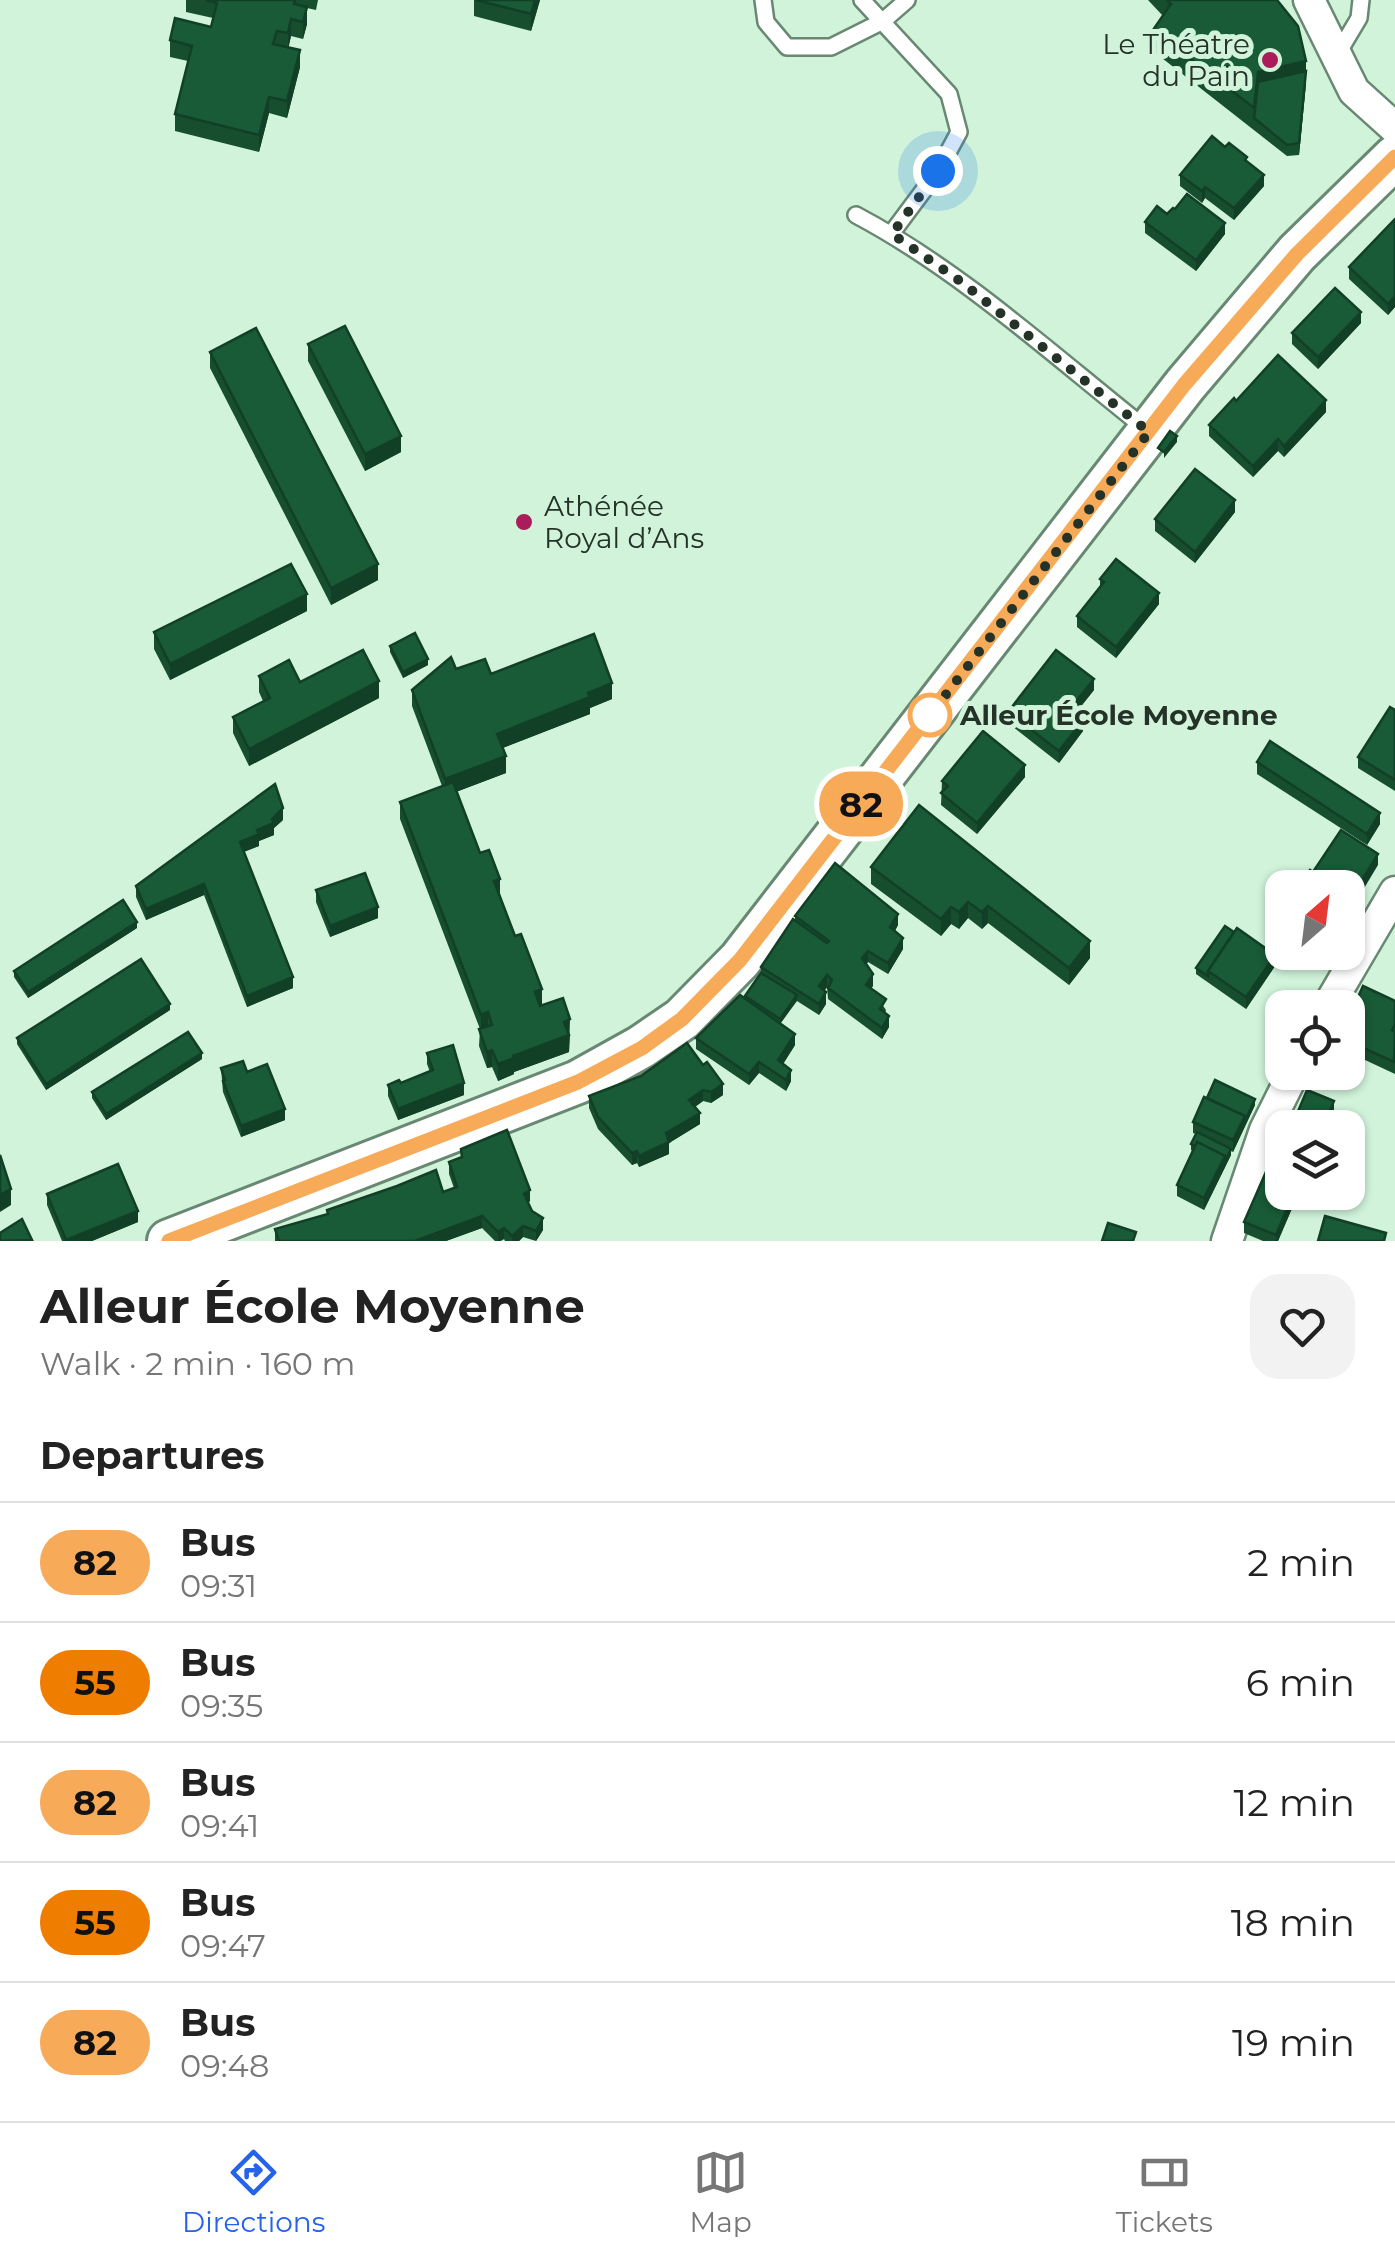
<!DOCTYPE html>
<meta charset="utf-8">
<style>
body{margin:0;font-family:Montserrat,sans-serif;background:#f2f2f2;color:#222;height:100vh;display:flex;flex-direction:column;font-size:38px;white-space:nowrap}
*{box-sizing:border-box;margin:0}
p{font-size:32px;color:#767676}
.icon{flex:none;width:55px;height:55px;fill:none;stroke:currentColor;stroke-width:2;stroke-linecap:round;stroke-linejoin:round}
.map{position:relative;height:1241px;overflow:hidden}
.panel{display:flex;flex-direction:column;background:#fff;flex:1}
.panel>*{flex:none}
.badge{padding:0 20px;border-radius:32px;font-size:35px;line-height:65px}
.needle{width:65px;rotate:28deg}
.tools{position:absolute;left:1265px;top:870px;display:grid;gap:20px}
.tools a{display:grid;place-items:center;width:100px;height:100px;border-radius:20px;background:#fff;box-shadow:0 2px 8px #0004;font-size:50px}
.you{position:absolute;width:50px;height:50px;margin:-25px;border:8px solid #fff;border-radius:50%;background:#1a73e8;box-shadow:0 0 0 15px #1a73e833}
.map>.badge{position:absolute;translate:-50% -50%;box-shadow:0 0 0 5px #fff}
h2{padding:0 40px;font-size:38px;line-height:90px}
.round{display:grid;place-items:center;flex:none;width:105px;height:105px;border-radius:30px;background:#f2f2f2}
.overview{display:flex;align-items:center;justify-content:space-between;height:170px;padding:0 40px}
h1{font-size:48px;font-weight:700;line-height:75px}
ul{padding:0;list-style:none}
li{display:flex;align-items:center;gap:30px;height:120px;padding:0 40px;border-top:2px solid #e0e0e0}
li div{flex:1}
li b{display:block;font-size:38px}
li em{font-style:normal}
li .badge{min-width:110px;font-weight:700;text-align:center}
.tab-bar{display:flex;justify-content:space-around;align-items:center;height:140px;border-top:2px solid #e0e0e0;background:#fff;font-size:28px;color:#767676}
.tab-bar a{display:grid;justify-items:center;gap:5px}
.tab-bar .current{color:#2563eb}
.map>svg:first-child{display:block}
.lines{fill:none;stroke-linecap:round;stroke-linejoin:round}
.lane-casing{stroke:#688872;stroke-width:20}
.street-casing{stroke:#688872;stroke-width:35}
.secondary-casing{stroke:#688872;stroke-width:48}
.lane{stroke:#fff;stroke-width:15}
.street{stroke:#fff;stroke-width:30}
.secondary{stroke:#fff;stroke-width:42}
.wall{fill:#164e2e}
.shaded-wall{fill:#124026}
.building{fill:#195b36;stroke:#124026;stroke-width:2.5}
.line-casing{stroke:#fff;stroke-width:22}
.line{stroke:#f7ab59;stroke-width:15}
.walk{stroke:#243228;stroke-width:10;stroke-dasharray:0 18}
.poi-dot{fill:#ab1d5a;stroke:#d0f3da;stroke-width:4}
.stop-dot{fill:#fff;stroke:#f7ab59;stroke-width:5}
.labels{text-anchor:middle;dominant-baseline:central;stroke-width:10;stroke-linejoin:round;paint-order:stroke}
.poi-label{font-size:28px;fill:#243228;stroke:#d0f3da;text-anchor:end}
.stop-label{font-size:28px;font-weight:bold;fill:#243228;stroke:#d0f3da;text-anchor:start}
</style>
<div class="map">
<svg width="1395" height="1241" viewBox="0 0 1395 1241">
<rect width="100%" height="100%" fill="#d0f3da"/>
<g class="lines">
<defs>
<g id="lane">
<polyline points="763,0 766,22 787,47 831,47 883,21 907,0"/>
<polyline points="862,0 949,94 959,132 938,171 891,234"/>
<polyline points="1337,55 1359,18 1361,0"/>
<path d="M856 215C960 270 1054 356 1146 429"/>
</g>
<g id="street">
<polyline points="1309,0 1354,91 1395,128"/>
<polyline points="1327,1008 1395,892"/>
<polyline points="1227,1241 1265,1130 1294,1072"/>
</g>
<polyline id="secondary" points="169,1241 578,1082 641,1047 682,1019 740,960 1185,385 1297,253 1395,157"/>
</defs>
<use href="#lane" class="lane-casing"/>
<use href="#street" class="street-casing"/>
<use href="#secondary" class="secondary-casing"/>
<use href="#lane" class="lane"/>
<use href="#street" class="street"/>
<use href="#secondary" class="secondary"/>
</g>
<g class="wall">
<polygon points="186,0 318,0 316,10 307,8 307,24 303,39 291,36 288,48 300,67 287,118 269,113 259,152 175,131 175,114 188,61 170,57 170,40 211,27 213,18 186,12"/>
<polygon points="474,0 540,0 531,31 474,16"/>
<polygon points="1148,0 1277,0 1306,83 1299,155 1287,156 1153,51 1153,30 1163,16"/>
<polygon points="1247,162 1264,186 1234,220 1205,198 1202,203 1180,186 1180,175"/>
<polygon points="1167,214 1225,234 1196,271 1145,233 1145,222"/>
<polygon points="1395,219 1395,307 1388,315 1349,279 1349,267"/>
<polygon points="1361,323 1318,369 1292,344 1292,333"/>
<polygon points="308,344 401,452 365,471 308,361"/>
<polygon points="210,352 378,580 331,605 210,368"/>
<polygon points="1326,412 1284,457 1278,451 1253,477 1209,436 1209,425"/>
<polygon points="1235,512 1195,563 1155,531 1155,519"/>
<polygon points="1100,579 1159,604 1116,658 1077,627 1077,616 1100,586"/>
<polygon points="307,611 170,680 154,649 154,632"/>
<polygon points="390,646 428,665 403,678 390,652"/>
<polygon points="456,669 491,674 612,699 590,708 590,714 503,748 506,773 456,792 480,853 500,895 542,1005 570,1035 569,1052 514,1072 514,1074 498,1081 492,1067 487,1068 479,1046 480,1029 400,819 400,802 442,786 412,706 412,690"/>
<polygon points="259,676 379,698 249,766 233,733 233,717 263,701 259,692"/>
<polygon points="1094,690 1075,714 1083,731 1059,763 1008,723 1008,712"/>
<polygon points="1395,710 1395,791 1358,768 1358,757"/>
<polygon points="1257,762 1380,824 1367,845 1257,774"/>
<polygon points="1025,777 977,834 941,805 942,781"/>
<polygon points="919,805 1090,958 1069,985 988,923 982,929 968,918 959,929 951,924 941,936 871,884 871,867"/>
<polygon points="283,820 274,828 274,835 259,841 259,846 244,852 293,988 247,1007 204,895 146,920 136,897 136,886"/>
<polygon points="316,890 378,918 330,937 316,902"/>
<polygon points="1282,910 1282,952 1268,942 1268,931"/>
<polygon points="795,916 898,925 895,931 903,949 888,974 868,962 866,964 873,986 871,988 886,1010 885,1013 889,1027 882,1039 828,999 827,987 824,991 826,1004 819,1015 797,1001 780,1024 795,1045 783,1064 791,1081 786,1091 759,1073 749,1085 696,1049 696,1038 745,998 745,996 761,973 761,967 795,921"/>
<polygon points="137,928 28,998 14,977 14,971"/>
<polygon points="1234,932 1275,966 1246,1009 1196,974 1196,968"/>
<polygon points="1283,952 1321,952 1308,970"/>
<polygon points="1395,1001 1395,1074 1348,1052 1348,1020"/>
<polygon points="170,1010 46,1090 17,1044 17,1038"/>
<polygon points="687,1043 723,1095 711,1103 703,1101 695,1107 700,1124 669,1143 669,1154 639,1167 637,1163 632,1165 598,1129 589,1108 589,1096 641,1076"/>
<polygon points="427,1053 464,1095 398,1120 388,1096 388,1085 401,1083 430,1072 427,1064"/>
<polygon points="202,1059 106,1120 92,1098 92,1092"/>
<polygon points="221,1068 247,1072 285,1120 241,1137 223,1092"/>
<polygon points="1255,1105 1233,1152 1231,1151 1231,1155 1204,1210 1177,1196 1177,1185 1193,1151 1191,1150 1191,1144 1196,1134 1193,1133 1193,1122"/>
<polygon points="461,1149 530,1201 528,1203 543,1230 536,1241 523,1237 519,1241 505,1241 504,1239 501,1241 495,1241 482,1228 446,1241 275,1241 275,1229 328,1214 443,1192 454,1188 449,1174 449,1162 461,1157"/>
<polygon points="1282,1192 1299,1192 1278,1241 1263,1241 1244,1233 1244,1222"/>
<polygon points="47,1194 138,1222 92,1241 62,1241 47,1205"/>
</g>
<g class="shaded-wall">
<polygon points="535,0 540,0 531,31 531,14"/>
<polygon points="307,7 307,24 303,39 303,22"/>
<polygon points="291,19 291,36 288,50 288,33"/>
<polygon points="300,50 300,67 287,118 287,101"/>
<polygon points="1306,61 1306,83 1299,155 1299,143 1254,118 1254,108 1258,72"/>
<polygon points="269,97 269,113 259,152 259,135"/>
<polygon points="1264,175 1264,186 1234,220 1234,208"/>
<polygon points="1205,187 1205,198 1202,203 1202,191"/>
<polygon points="1225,223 1225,234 1196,271 1196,260"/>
<polygon points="1395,296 1395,307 1388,315 1388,304"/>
<polygon points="1361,312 1361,323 1318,369 1318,357"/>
<polygon points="1326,400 1326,412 1284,457 1284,446"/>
<polygon points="401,436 401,452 365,471 365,454"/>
<polygon points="1177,436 1177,442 1164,458 1164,452"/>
<polygon points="1278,439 1278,451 1253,477 1253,466"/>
<polygon points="1235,500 1235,512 1195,563 1195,552"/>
<polygon points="378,564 378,580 331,605 331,588"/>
<polygon points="1159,593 1159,604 1116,658 1116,647"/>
<polygon points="307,594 307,611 170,680 170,664"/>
<polygon points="428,659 428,665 403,678 403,672"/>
<polygon points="1094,679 1094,690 1069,721 1069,710"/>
<polygon points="379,681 379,698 249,766 249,749"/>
<polygon points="612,683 612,699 590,708 590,714 497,750 497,734"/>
<polygon points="1083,720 1083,731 1059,763 1059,751"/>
<polygon points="506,756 506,773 445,796 445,779"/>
<polygon points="1025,765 1025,777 977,834 977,823"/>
<polygon points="283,808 283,820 274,828 274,835 259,841 259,846 240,853 240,842"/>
<polygon points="1380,813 1380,824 1367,845 1367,834"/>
<polygon points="1378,854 1378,865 1348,915 1348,903"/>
<polygon points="500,879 500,895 494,881"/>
<polygon points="204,884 204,895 146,920 146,909"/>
<polygon points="968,902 968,918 959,929 959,912"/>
<polygon points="988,906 988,923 982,929 982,912"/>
<polygon points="378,907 378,918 330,937 330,926"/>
<polygon points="951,907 951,924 941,936 941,919"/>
<polygon points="898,914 898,925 890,938 890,927"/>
<polygon points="137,922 137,928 28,998 28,992"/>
<polygon points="903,938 903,949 888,974 888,963"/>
<polygon points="1090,941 1090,958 1069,985 1069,968"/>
<polygon points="868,951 868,962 862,969 862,958"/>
<polygon points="1313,952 1321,952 1308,970 1308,959"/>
<polygon points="1275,955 1275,966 1246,1009 1246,997"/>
<polygon points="873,974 873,986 866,996 866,985"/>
<polygon points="827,975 827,987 819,998 819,986"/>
<polygon points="293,977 293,988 247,1007 247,996"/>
<polygon points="542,989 542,1006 535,1009 535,992"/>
<polygon points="826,992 826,1004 819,1015 819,1004"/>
<polygon points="797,995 797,1000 780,1024 780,1019"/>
<polygon points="170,1004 170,1010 46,1090 46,1084"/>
<polygon points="488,1012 488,1029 481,1031 481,1015"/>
<polygon points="889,1016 889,1027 882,1039 882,1028"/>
<polygon points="570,1019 569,1052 514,1072 514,1074 498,1081 498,1064"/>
<polygon points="795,1034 795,1045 778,1072 778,1060"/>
<polygon points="492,1050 492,1067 487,1068 487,1052"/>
<polygon points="202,1053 202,1059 106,1120 106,1114"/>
<polygon points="759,1062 759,1073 749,1085 749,1074"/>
<polygon points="791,1070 791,1081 786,1091 786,1080"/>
<polygon points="464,1083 464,1095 398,1120 398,1109"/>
<polygon points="723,1084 723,1095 711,1103 711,1092"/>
<polygon points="703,1090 703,1101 689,1111 689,1100"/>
<polygon points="1255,1099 1255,1105 1233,1152 1233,1140"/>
<polygon points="1334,1101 1334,1112 1327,1128 1322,1128"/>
<polygon points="285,1109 285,1120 241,1137 241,1126"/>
<polygon points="700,1113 700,1124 669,1143 669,1154 639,1167 639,1156 666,1133"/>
<polygon points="1231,1149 1231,1155 1204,1210 1204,1198 1225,1156"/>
<polygon points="637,1151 637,1163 632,1165 632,1153"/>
<polygon points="11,1189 11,1205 0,1212 0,1195"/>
<polygon points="530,1190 530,1201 524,1205 524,1194"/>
<polygon points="1294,1192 1299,1192 1278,1241 1276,1241 1276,1235"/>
<polygon points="138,1211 138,1222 92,1241 66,1241"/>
<polygon points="482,1216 482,1228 446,1241 415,1241"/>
<polygon points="543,1218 543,1230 536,1241 536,1231"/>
<polygon points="523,1226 523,1237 519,1241 512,1241 512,1236"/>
<polygon points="504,1228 504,1239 498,1241 498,1232"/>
</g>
<g class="building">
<polygon points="206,0 295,0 294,4 307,7 303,22 291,19 288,33 277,31 273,44 300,50 287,101 269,97 259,135 175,114 192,46 170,40 175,18 211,27 217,3"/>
<polygon points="476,0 535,0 531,14"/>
<polygon points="1167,0 1277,0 1298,26 1306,61 1258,72 1254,108 1153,30 1171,4"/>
<polygon points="1306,71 1299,143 1287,145 1254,118 1258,82"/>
<polygon points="1212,136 1225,147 1229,143 1247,157 1245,160 1264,175 1234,208 1205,187 1202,191 1180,175"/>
<polygon points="1187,194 1225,223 1196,260 1145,222 1157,206 1167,214 1173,208 1175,209"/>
<polygon points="1395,219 1395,296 1388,304 1349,267"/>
<polygon points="1335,288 1361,312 1318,357 1292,333"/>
<polygon points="345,326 401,436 365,454 308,344"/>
<polygon points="256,328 378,564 331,588 210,352"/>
<polygon points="1278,355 1326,400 1284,446 1278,439 1253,466 1209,425 1234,398 1236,401"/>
<polygon points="1170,431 1177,436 1164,452 1158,448"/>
<polygon points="1195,469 1235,500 1195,552 1155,519"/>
<polygon points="1116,559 1159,593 1116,647 1077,616 1104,582 1100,579"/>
<polygon points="291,564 307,594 170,664 154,632"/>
<polygon points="415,633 428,659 403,672 390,646"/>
<polygon points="594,634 612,683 588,693 590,697 497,734 506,756 445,779 412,690 451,657 456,669 485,659 491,674"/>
<polygon points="363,650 379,681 249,749 233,717 270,698 259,676 289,660 300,682"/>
<polygon points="1056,650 1094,679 1069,710 1083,720 1059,751 1008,712"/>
<polygon points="1390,707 1395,710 1395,780 1358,757"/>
<polygon points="983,731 1025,765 977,823 941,793 948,786 942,781"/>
<polygon points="1270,741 1380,813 1367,834 1257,762"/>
<polygon points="453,782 480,853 489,850 500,879 494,881 515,936 521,934 542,989 535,992 540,1006 563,998 570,1019 564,1022 569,1035 513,1056 514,1058 498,1064 492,1050 487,1052 479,1029 492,1025 488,1012 481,1015 400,802"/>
<polygon points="275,784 283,808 272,819 274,823 257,830 259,834 240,842 293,977 247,996 204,884 146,909 136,886"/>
<polygon points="919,805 1090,941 1069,968 988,906 982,912 968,902 959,912 951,907 941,919 871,867"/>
<polygon points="1341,830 1378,854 1348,903 1348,888 1298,888 1310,870 1313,872"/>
<polygon points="835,863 898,914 890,927 903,938 888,963 868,951 862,958 873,974 866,985 886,999 880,1009 889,1016 882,1028 828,988 832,980 827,975 819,986 826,992 819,1004 761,967 793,919 827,943 829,941 795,916"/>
<polygon points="365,873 378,907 330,926 316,890"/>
<polygon points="123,900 137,922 28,992 14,971"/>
<polygon points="1282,910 1282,941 1268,931"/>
<polygon points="1225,926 1234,932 1208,971 1208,976 1196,968"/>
<polygon points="1237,928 1275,955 1246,997 1208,971"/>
<polygon points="1299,952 1313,952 1308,959"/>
<polygon points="141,959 170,1004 46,1084 17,1038"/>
<polygon points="761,973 797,995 780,1019 745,996"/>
<polygon points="1363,986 1395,1001 1395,1024 1392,1030 1395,1032 1394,1062 1348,1041 1348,1020"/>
<polygon points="740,995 795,1034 778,1060 791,1070 786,1080 759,1062 749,1074 696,1038"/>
<polygon points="188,1032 202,1053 106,1114 92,1092"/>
<polygon points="687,1043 703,1065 707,1062 723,1084 711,1092 703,1090 689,1100 700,1113 666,1133 669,1142 639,1156 637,1151 632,1153 598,1117 589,1096 641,1076"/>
<polygon points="453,1045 464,1083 398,1109 388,1085 399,1080 401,1083 433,1070 427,1053"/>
<polygon points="243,1061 247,1072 267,1064 285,1109 241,1126 223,1081 225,1080 221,1068"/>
<polygon points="1215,1080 1255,1099 1245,1121 1245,1116 1207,1098"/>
<polygon points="1307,1090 1334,1101 1322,1128 1291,1128"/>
<polygon points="1204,1097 1245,1116 1233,1140 1193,1122"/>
<polygon points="507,1130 530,1190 524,1194 532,1211 543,1218 536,1231 523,1226 512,1236 504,1228 498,1232 482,1216 415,1241 279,1241 275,1229 328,1214 327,1210 397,1186 436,1170 443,1192 457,1187 449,1162 462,1157 461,1149"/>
<polygon points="1197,1132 1231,1149 1225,1161 1225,1156 1197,1142 1195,1146 1191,1144"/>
<polygon points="1197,1142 1225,1156 1204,1198 1177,1185"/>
<polygon points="1282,1146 1282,1192 1294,1192 1276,1235 1244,1222 1276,1149 1281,1150"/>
<polygon points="0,1155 11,1189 0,1195"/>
<polygon points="118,1164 138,1211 66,1240 47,1194"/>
<polygon points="1325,1216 1386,1233 1384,1241 1318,1241"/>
<polygon points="22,1219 32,1240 0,1241 0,1233"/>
<polygon points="1108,1223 1136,1232 1133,1241 1102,1241"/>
</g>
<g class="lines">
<defs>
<polyline id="line" points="169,1241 578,1082 642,1048 682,1019 740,960 1184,385 1297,254 1395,157"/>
</defs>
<use href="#line" class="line-casing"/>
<use href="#line" class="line"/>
<polyline class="walk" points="930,715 927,719 1149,432 960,281 892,234 938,171"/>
</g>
<g class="poi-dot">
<circle cx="1270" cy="60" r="10"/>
<circle cx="524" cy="522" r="10"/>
</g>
<circle class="stop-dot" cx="930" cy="715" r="20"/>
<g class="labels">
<g class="poi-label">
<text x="1250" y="44">Le Théatre<tspan x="1250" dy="32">du Pain</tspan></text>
<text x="544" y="506" text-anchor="start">Athénée<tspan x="544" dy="32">Royal d’Ans</tspan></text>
</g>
<g class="stop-label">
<text x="960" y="715">Alleur École Moyenne</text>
</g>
</g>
</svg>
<div class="tools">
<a><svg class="needle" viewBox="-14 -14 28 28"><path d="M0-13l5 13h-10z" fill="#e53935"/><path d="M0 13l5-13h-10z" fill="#767676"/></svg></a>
<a><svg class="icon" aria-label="locate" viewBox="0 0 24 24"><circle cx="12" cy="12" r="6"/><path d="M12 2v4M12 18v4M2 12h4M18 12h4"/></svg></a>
<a><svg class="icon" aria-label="layers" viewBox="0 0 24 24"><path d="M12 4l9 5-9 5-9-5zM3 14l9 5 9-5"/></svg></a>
</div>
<div class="you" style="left:938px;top:171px"></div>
<b class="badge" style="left:861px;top:804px;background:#f7ab59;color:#111">82</b>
</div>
<section class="panel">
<div class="overview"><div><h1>Alleur École Moyenne</h1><p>Walk · 2 min · 160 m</p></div><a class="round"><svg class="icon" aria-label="heart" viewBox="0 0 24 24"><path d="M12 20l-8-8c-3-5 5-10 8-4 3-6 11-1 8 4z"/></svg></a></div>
<h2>Departures</h2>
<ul>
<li><span class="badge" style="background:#f7ab59;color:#111">82</span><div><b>Bus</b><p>09:31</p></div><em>2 min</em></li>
<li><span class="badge" style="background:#ef7d00;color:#111">55</span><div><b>Bus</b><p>09:35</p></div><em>6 min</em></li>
<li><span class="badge" style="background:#f7ab59;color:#111">82</span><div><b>Bus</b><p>09:41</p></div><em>12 min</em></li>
<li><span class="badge" style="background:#ef7d00;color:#111">55</span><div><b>Bus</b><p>09:47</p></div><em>18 min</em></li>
<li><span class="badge" style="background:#f7ab59;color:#111">82</span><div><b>Bus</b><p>09:48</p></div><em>19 min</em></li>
</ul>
</section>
<nav class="tab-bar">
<a class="current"><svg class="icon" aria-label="directions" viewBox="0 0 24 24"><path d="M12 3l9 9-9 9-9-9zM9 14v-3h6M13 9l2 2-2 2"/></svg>Directions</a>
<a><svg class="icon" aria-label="map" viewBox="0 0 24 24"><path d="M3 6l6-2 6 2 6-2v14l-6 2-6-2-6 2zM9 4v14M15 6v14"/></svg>Map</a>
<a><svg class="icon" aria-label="tickets" viewBox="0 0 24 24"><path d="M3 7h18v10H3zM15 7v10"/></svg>Tickets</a>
</nav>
